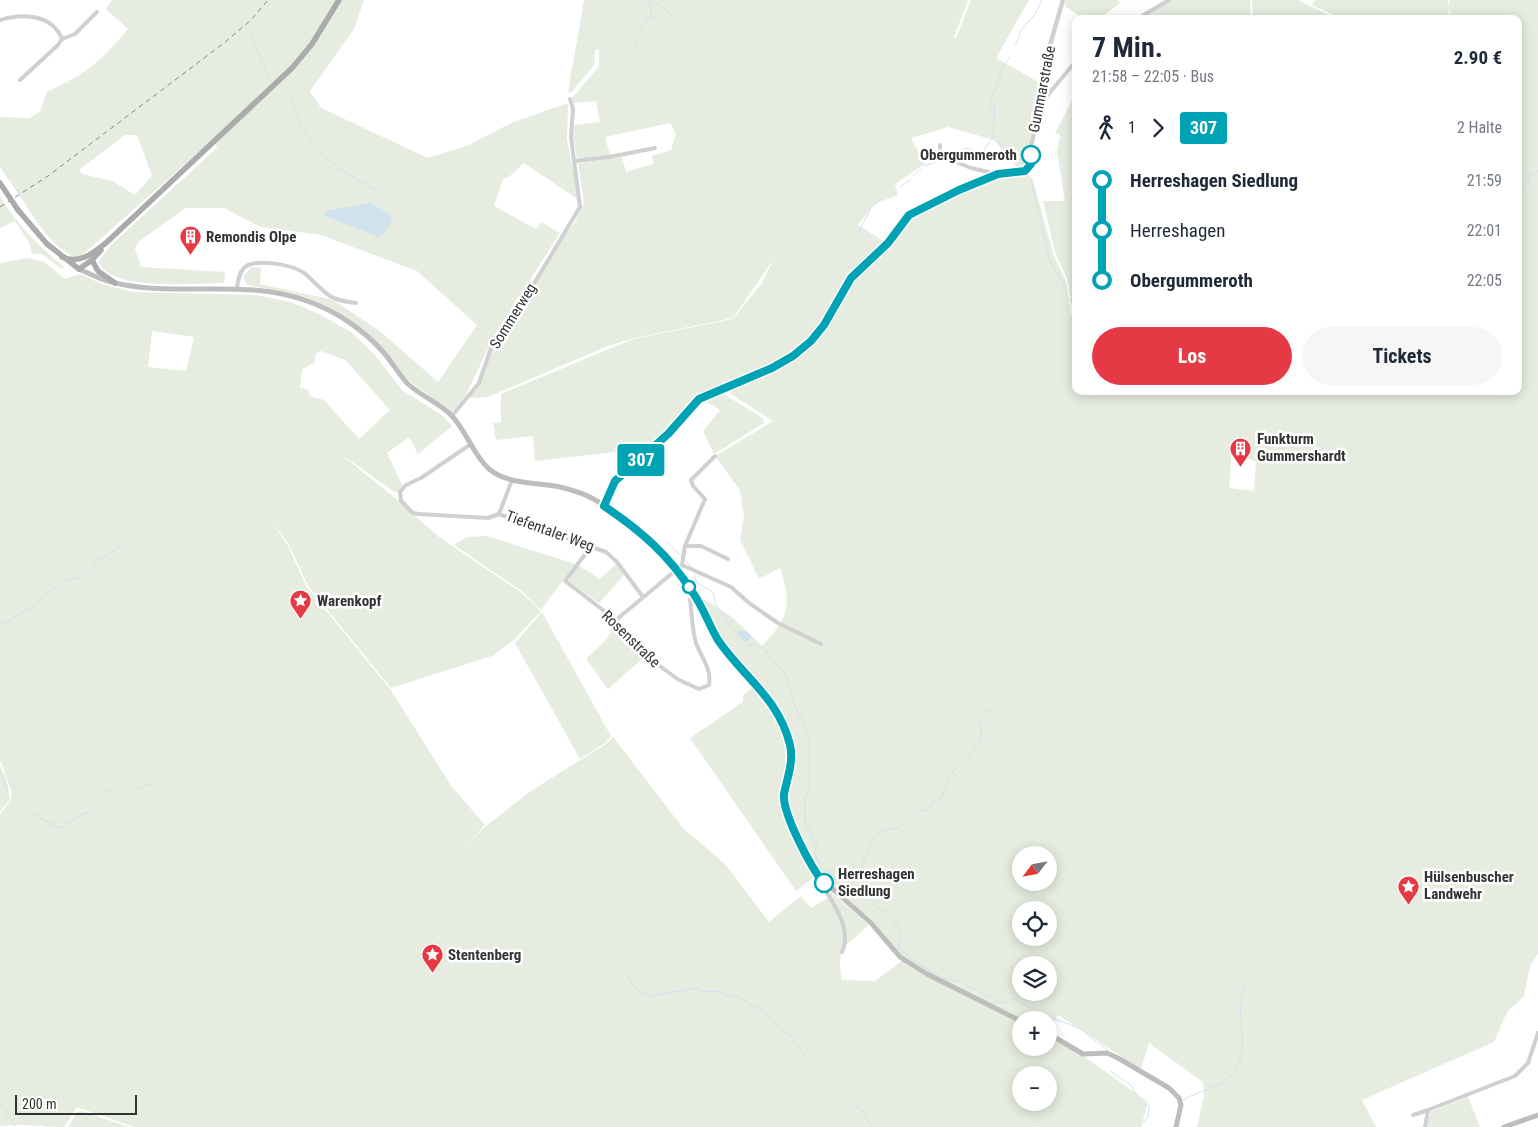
<!DOCTYPE html>
<html lang="de">
<meta charset="utf-8">
<style>
body{margin:0;font-family:"Roboto Condensed",sans-serif;background:#f6f6f7;color:#1f2937;height:100vh;display:flex;flex-direction:column;font-size:19px;white-space:nowrap}
*{box-sizing:border-box;margin:0}
p{font-size:16px;color:#747a83}
.icon{flex:none;width:28px;height:28px;fill:none;stroke:currentColor;stroke-width:2;stroke-linecap:round;stroke-linejoin:round}
.map{position:relative;flex:1;overflow:hidden}
.panel{position:absolute;left:1072px;top:15px;width:450px;height:380px;display:flex;flex-direction:column;background:#fff;border-radius:10px;box-shadow:0 2px 12px #0003}
.panel>*{flex:none}
.badge{padding:0 10px;border-radius:4px;font-size:18px;line-height:32px}
.needle{width:32px;rotate:238deg}
.tools{position:absolute;left:1012px;top:846px;display:grid;gap:10px}
.tools a{display:grid;place-items:center;width:45px;height:45px;border-radius:50%;background:#fff;box-shadow:0 2px 12px #0003;font-size:25px}
.scale{position:absolute;left:15px;bottom:12px;width:122px;box-sizing:border-box;padding-left:5px;border:2px solid #333;border-top:0;font-size:14px;line-height:18px;white-space:nowrap;color:#333;-webkit-text-stroke:4px #fff;paint-order:stroke}
.map>.badge{position:absolute;translate:-50% -50%;box-shadow:0 0 0 2px #fff}
.legs{display:flex;align-items:center;gap:8px;height:55px;padding:0 20px;font-size:16px}
.legs p{margin-inline-start:auto}
.headline{display:flex;align-items:center;justify-content:space-between;height:85px;padding:0 20px}
h1{font-size:28px;font-weight:700;line-height:38px}
.action{display:flex;gap:10px;margin-top:auto;padding:10px 20px}
.action a{flex:1;height:58px;border-radius:30px;background:#e63946;color:#fff;font-size:20px;font-weight:700;line-height:58px;text-align:center}
.action a+a{background:#f6f6f7;color:#1f2937}
ul{padding:0 20px;list-style:none}
li{display:flex;align-items:center;gap:18px;height:50px;font-size:19px}
li i{display:grid;place-items:center;width:8px;height:100%;margin:0 6px;background:currentColor}
li i::after{content:'';width:12px;height:12px;margin:-6px;border:4px solid;border-radius:50%;background:#fff}
li p{margin-inline-start:auto}
li:first-child i{background:linear-gradient(#0000 50%,currentColor 0)}
li:last-child i{background:linear-gradient(currentColor 50%,#0000 0)}
.map>svg:first-child{display:block}
.green{fill:#e6ecdf;fill-rule:evenodd}
.water{fill:#cfe2ee}
.lines{fill:none;stroke-linecap:round;stroke-linejoin:round}
.stream{stroke:#cfe2ee;stroke-width:1}
.minor{stroke:#d0d0d0;stroke-width:4}
.tertiary{stroke:#d0d0d0;stroke-width:4.5}
.secondary{stroke:#bdbdbd;stroke-width:5}
.primary{stroke:#ababab;stroke-width:5.5}
.rail{stroke:#888;stroke-width:1;stroke-dasharray:5 4;stroke-linecap:butt}
.primary-bridge{stroke:#ababab;stroke-width:5.5}
.line-1-casing{stroke:#fff;stroke-width:11}
.line-1{stroke:#00a3b4;stroke-width:8}
.stop-1-dot{fill:#fff;stroke:#00a3b4;stroke-width:2.5}
.labels{text-anchor:middle;dominant-baseline:central;stroke-width:5;stroke-linejoin:round;paint-order:stroke}
.street-label{font-size:15px;fill:#333;stroke:#fff}
.stop-label{font-size:15px;font-weight:bold;fill:#333;stroke:#fff;text-anchor:end}
.poi-label{font-size:15px;font-weight:bold;fill:#333;stroke:#fff;text-anchor:start}
</style>
<div class="map">
<svg width="1538" height="1127" viewBox="0 0 1538 1127">
<rect width="100%" height="100%" fill="#fff"/>
<g class="green">
<path d="M112 0H364L354 29 310 91 321 108 428 158 469 145 511 123 568 103 567 139 579 200 524 163 510 176 503 179 494 206 536 229 541 222 560 233 494 336 465 397 452 412C439 401 424 393 412 383 400 373 393 358 382 348 340 308 304 294 247 285L243 277 251 267 261 268 260 284 333 300 381 332 438 382 477 325 417 271 321 235 261 227 224 208H186L139 241 135 249 141 267 225 272 224 283C196 283 111 292 98 262L111 245 218 147 211 141 80 257 75 258 60 248 44 232 0 167V117L29 118 40 112 47 92C87 73 100 63 128 29L106 9ZM125 135H137L152 176 135 195 112 181 82 174 79 170Z"/>
<polygon points="584,0 968,0 954,37 956,38 971,0 1029,0 996,58 1040,83 1038,107 1028,146 1029,163 1025,168 1019,170 994,140 948,127 911,138 925,164 895,184 898,195 874,204 858,225 886,243 849,277 820,328 809,341 771,366 698,397 663,436 619,474 615,452 535,461 533,436 496,440 493,423 501,422 501,394 633,339 733,319 762,283 773,260 733,318 634,338 608,346 488,397 470,398 496,341 530,292 556,246 575,222 584,203 578,163 622,157 626,172 653,164 652,156 671,150 676,134 670,123 605,137 610,155 577,159 573,136 574,125 600,122 596,101 573,103 572,98 599,66 599,49 595,50 594,65 571,93 568,92"/>
<path d="M1066 0H1118L1120 3C1096 22 1091 26 1065 6Z"/>
<polygon points="1171,0 1250,0 1251,19 1140,19"/>
<polygon points="1252,0 1298,0 1337,19 1253,19"/>
<polygon points="1315,0 1448,0 1449,17 1343,19 1312,5"/>
<path d="M1450 0H1538V954L1530 966 1524 996 1507 1012 1494 1042 1362 1100 1376 1127H1197L1204 1095 1203 1082 1149 1043 1141 1069 1058 1015 1049 1029V1020H1025L927 972 904 959 872 922 820 875 788 808 787 799 794 747 784 721 760 684 721 638 698 595 732 617 762 646C789 618 792 605 780 568L759 579 740 540 744 517 740 490 715 456 773 421 731 394 732 388 793 359 815 341 826 326 845 289 887 247 906 221 960 192 996 176 1029 175 1033 180 1053 253 1066 282 1071 314 1073 316 1068 281 1055 252 1043 201H1065L1057 151 1060 135 1055 133 1076 93V391H1519V19H1452L1448 6ZM1232 451 1256 462 1254 491 1229 488ZM1021 855H1049V882H1021ZM1021 910H1049V938H1021ZM1021 965H1049V992H1021Z"/>
<path d="M0 196C16 223 39 247 64 267L62 269 42 254H32L29 242 15 221 0 228Z"/>
<path d="M29 258 44 262 65 279 80 274 102 284 132 292 256 295 291 302 321 315 351 332 374 354 402 390 443 416 452 426 418 454 409 437 387 453 403 487 396 493 338 452 394 497 439 537 522 593 541 611 514 640 492 656 391 688 308 586 289 545 267 515 288 546 306 586 390 689 452 787 485 825 463 848 486 826 531 791 606 744 613 737 683 828 725 864 769 922 801 896 811 908 831 896 827 889 869 925C847 946 835 947 842 980L875 981 903 960 1021 1021V1048H1049V1036L1085 1057 1148 1102 1141 1127H134L77 1107 64 1127C43 1127 21 1123 0 1126V814L11 800V790L0 760V263ZM152 331 194 337 186 371 148 367ZM321 351 345 360 390 410 359 439 324 400 309 396V390L300 388 302 369 314 363 316 354ZM1021 1075H1049V1102H1021Z"/>
<polygon points="722,393 763,418 764,423 714,454 703,431 720,410 702,399"/>
<polygon points="487,536 575,564 541,610 523,592 454,545 467,537"/>
<polygon points="616,564 624,575 599,603 568,581 578,565 600,579"/>
<polygon points="542,612 611,736 605,743 580,759 515,643"/>
<path d="M617 622C621 629 641 654 642 659L608 689 586 659 605 641Z"/>
<path d="M755 686C772 708 791 736 787 765 786 777 780 791 782 803 786 826 805 855 815 876L796 891 690 738 743 702V695Z"/>
<polygon points="0,765 7,781 10,800 0,811"/>
<polygon points="1468,1097 1480,1127 1427,1127 1430,1112"/>
<polygon points="82,1111 129,1127 68,1127 77,1112"/>
</g>
<g class="water">
<polygon points="370,203 390,214 392,220 383,235 378,237 325,216 325,211"/>
<polygon points="739,631 746,631 752,637 746,642 737,635"/>
</g>
<g class="lines">
<g class="stream">
<polyline points="651,2 660,5 673,16"/>
<polyline points="639,32 647,19 652,17 649,0"/>
<polyline points="251,34 268,77"/>
<polyline points="637,45 637,39"/>
<polyline points="1015,46 1020,36 1019,33 1035,14 1042,0"/>
<path d="M283 92 290 95C295 108 299 124 307 135 325 162 352 177 380 193"/>
<polyline points="993,138 1018,163 1023,163 1024,168"/>
<polyline points="956,156 961,156 961,151 965,148 982,152 993,137 995,107 989,107 1003,67 1010,57"/>
<polyline points="925,166 940,160"/>
<polyline points="913,176 921,169"/>
<polyline points="1031,181 1050,260 1065,288"/>
<polyline points="900,187 910,180"/>
<polyline points="1519,192 1531,175 1538,171"/>
<polyline points="858,233 871,208 879,201"/>
<polyline points="1070,299 1076,312"/>
<polyline points="666,541 681,556"/>
<polyline points="685,560 691,567"/>
<path d="M694 574 697 583 713 592C715 597 714 600 716 604 719 610 733 630 738 634"/>
<polyline points="0,624 9,621 34,605 63,581 81,577 93,568 100,558 108,555 124,543"/>
<path d="M746 642 750 646 755 644 767 651 771 661 785 672 795 706 809 735V789L805 799V821L817 845 815 854 821 869 831 873 848 896 855 892C863 896 873 898 877 908 887 909 900 927 902 936L898 940 899 948 914 961 944 979 958 981 991 998"/>
<polyline points="0,772 8,791"/>
<polyline points="147,785 153,784"/>
<polyline points="134,786 142,788"/>
<path d="M15 796C23 801 24 805 30 810 39 819 50 823 61 828L82 814 89 812 108 792 118 788"/>
<polyline points="917,812 930,809 933,802 941,798 953,771 963,764 980,741 982,731 978,721 988,710 993,709"/>
<polyline points="843,875 855,868 860,870 873,838 891,828 897,829 910,819"/>
<polyline points="848,881 850,889 853,891"/>
<polyline points="628,974 632,984 640,992 651,996 697,988 704,992 719,991 726,995 737,996 771,1017 778,1028 790,1035 807,1058 855,1106 863,1111 871,1127"/>
<path d="M995 1001 1003 1003 1013 998 1040 1013 1084 1030C1089 1040 1101 1042 1108 1051"/>
<polyline points="1110,1071 1131,1085 1141,1103 1149,1106 1148,1117 1139,1127"/>
<path d="M1183 1100C1198 1091 1218 1088 1231 1076 1254 1055 1232 1011 1245 984"/>
<polyline points="0,1103 15,1127"/>
</g>
<g class="minor">
<polyline points="1137,19 1169,0"/>
<path d="M0 20C22 13 52 14 62 39L58 45 20 80"/>
<polyline points="62,39 75,34 97,12"/>
<polyline points="1041,103 1076,61"/>
<polyline points="940,145 940,155 944,157 971,168 997,174"/>
<polyline points="575,161 609,157 655,148"/>
<path d="M237 288C238 281 239 272 245 267 257 258 293 265 304 273 313 280 321 290 330 296 338 301 347 302 356 303"/>
<polyline points="452,416 479,383 491,348 499,333 529,292 580,207 571,137 573,109 570,99"/>
<polyline points="471,444 421,478 406,485 400,492 401,501 413,513 419,514 488,518 499,514"/>
<polyline points="512,480 499,514 606,552 617,562 643,597"/>
<path d="M592 545 565 581 616 620 634 646 646 656 679 680 699 689 709 685C712 669 701 657 696 643 692 630 692 614 690 599L694 593"/>
<polyline points="685,546 701,546 728,559"/>
<polyline points="682,565 731,587 749,603 778,623 821,644"/>
<polyline points="616,620 682,565 685,546 705,499 693,486 691,480 715,456"/>
<path d="M820 878V882C832 901 853 929 842 952"/>
<polyline points="1413,1115 1428,1110"/>
<polyline points="1425,1127 1428,1110 1515,1076 1528,1063 1538,1033"/>
</g>
<polyline class="tertiary" points="604,506 615,481 668,434 699,399 772,368 793,356 811,341 824,325 851,277 888,243 909,215 935,204 959,190 997,174 1020,172 1029,168 1031,164 1031,145 1041,103 1042,73 1063,0"/>
<g class="secondary">
<path d="M79 269C94 276 109 283 125 285 186 296 246 279 307 301 336 311 364 330 384 353 393 363 399 375 408 384 422 397 440 403 452 416 467 432 473 455 489 469 508 485 537 482 560 487 573 490 586 494 597 501 635 523 669 555 693 592 703 607 709 625 719 640 742 676 780 700 790 745 796 768 781 790 787 813L820 878 871 923 900 957 927 974 1021 1021"/>
<polyline points="1049,1034 1083,1054 1107,1053 1118,1058 1169,1088 1179,1098 1181,1105 1176,1127"/>
<polyline points="1504,1127 1538,1115"/>
</g>
<g class="primary">
<polyline points="18,210 47,244 79,269"/>
<path d="M62 257C80 265 93 253 107 242L292 68 312 44 339 0"/>
<polyline points="92,260 98,271 115,283"/>
<polyline points="79,269 92,260 101,250"/>
</g>
<polyline class="rail" points="0,207 48,176 224,43 251,20 268,0"/>
<polyline class="primary-bridge" points="0,183 18,210"/>
</g>
<g class="lines">
<defs>
<path id="line-1" d="M824 883C811 868 782 813 784 794 787 778 794 762 790 745 779 698 743 677 718 640 709 625 703 607 693 593 669 555 641 531 604 506L615 481 668 434 699 399 772 368 793 356 811 341 824 325 851 278 888 243 909 215 959 190 998 174 1025 171 1031 164V155"/>
</defs>
<use href="#line-1" class="line-1-casing"/>
<use href="#line-1" class="line-1"/>
</g>
<defs>
<symbol id="building-pin" viewBox="-11 -11 22 30"><path d="M0 17L-7.5 6A9.5 9.5 0 1 1 7.5 6Z" fill="#e63946" stroke="#fff"/><path d="M-4-6H4V6H1V3H-1V6H-4ZM-2.5-4.3h1.7v1.8h-1.7ZM.8-4.3h1.7v1.8H.8ZM-2.5-1h1.7V.8h-1.7ZM.8-1h1.7V.8H.8Z" fill="#fff"/></symbol>
<symbol id="sight-pin" viewBox="-11 -11 22 30"><path d="M0 17L-7.5 6A9.5 9.5 0 1 1 7.5 6Z" fill="#e63946" stroke="#fff"/><path d="M0-6L1.8-2.2L6-1.7L2.9 1.2L3.7 5.4L0 3.3L-3.7 5.4L-2.9 1.2L-6-1.7L-1.8-2.2Z" fill="#fff"/></symbol>
</defs>
<g fill-rule="evenodd">
<use href="#building-pin" x="178" y="224" width="25" height="34"/>
<use href="#building-pin" x="1228" y="436" width="25" height="34"/>
<use href="#sight-pin" x="288" y="588" width="25" height="34"/>
<use href="#sight-pin" x="1396" y="874" width="25" height="34"/>
<use href="#sight-pin" x="420" y="942" width="25" height="34"/>
</g>
<g class="stop-1-dot">
<circle cx="1031" cy="155" r="9"/>
<circle cx="689" cy="587" r="6"/>
<circle cx="824" cy="883" r="9"/>
</g>
<g class="labels">
<g class="street-label">
<text transform="translate(1042 89) rotate(-79)">Gummarstraße</text>
<text transform="translate(513 316) rotate(-58)">Sommerweg</text>
<text transform="translate(550 531) rotate(20)">Tiefentaler Weg</text>
<text transform="translate(631 639) rotate(44)">Rosenstraße</text>
</g>
<g class="stop-label">
<text x="1017" y="155">Obergummeroth</text>
<text x="838" y="874" text-anchor="start">Herreshagen<tspan x="838" dy="17">Siedlung</tspan></text>
</g>
<g class="poi-label">
<text x="206" y="237">Remondis Olpe</text>
<text x="1257" y="439">Funkturm<tspan x="1257" dy="17">Gummershardt</tspan></text>
<text x="317" y="601">Warenkopf</text>
<text x="1424" y="877">Hülsenbuscher<tspan x="1424" dy="17">Landwehr</tspan></text>
<text x="448" y="955">Stentenberg</text>
</g>
</g>
</svg>
<div class="tools">
<a><svg class="needle" viewBox="-14 -14 28 28"><path d="M0-13l5 13h-10z" fill="#e53935"/><path d="M0 13l5-13h-10z" fill="#747a83"/></svg></a>
<a><svg class="icon" aria-label="locate" viewBox="0 0 24 24"><circle cx="12" cy="12" r="6"/><path d="M12 2v4M12 18v4M2 12h4M18 12h4"/></svg></a>
<a><svg class="icon" aria-label="layers" viewBox="0 0 24 24"><path d="M12 4l9 5-9 5-9-5zM3 14l9 5 9-5"/></svg></a>
<a>+</a>
<a>−</a>
</div>
<div class="scale">200 m</div>
<b class="badge" style="left:641px;top:460px;background:#00a3b4;color:#fff">307</b>
<section class="panel">
<div class="headline"><div><h1>7 Min.</h1><p>21:58 – 22:05 · Bus</p></div><b>2.90 €</b></div>
<div class="legs"><svg class="icon" aria-label="walk" viewBox="0 0 24 24"><circle cx="13" cy="4" r="2"/><path d="M13 8l-2 6 4 7M11 14l-3 7M7 12l3-4h3l4 4"/></svg>1<svg class="icon" aria-label="forward" viewBox="0 0 24 24"><path d="M9 5l7 7-7 7"/></svg><b class="badge" style="background:#00a3b4;color:#fff">307</b><p>2 Halte</p></div>
<ul>
<li><i style="color:#00a3b4"></i><b>Herreshagen Siedlung</b><p>21:59</p></li>
<li><i style="color:#00a3b4"></i><span>Herreshagen</span><p>22:01</p></li>
<li><i style="color:#00a3b4"></i><b>Obergummeroth</b><p>22:05</p></li>
</ul>
<div class="action"><a>Los</a><a>Tickets</a></div>
</section>
</div>
